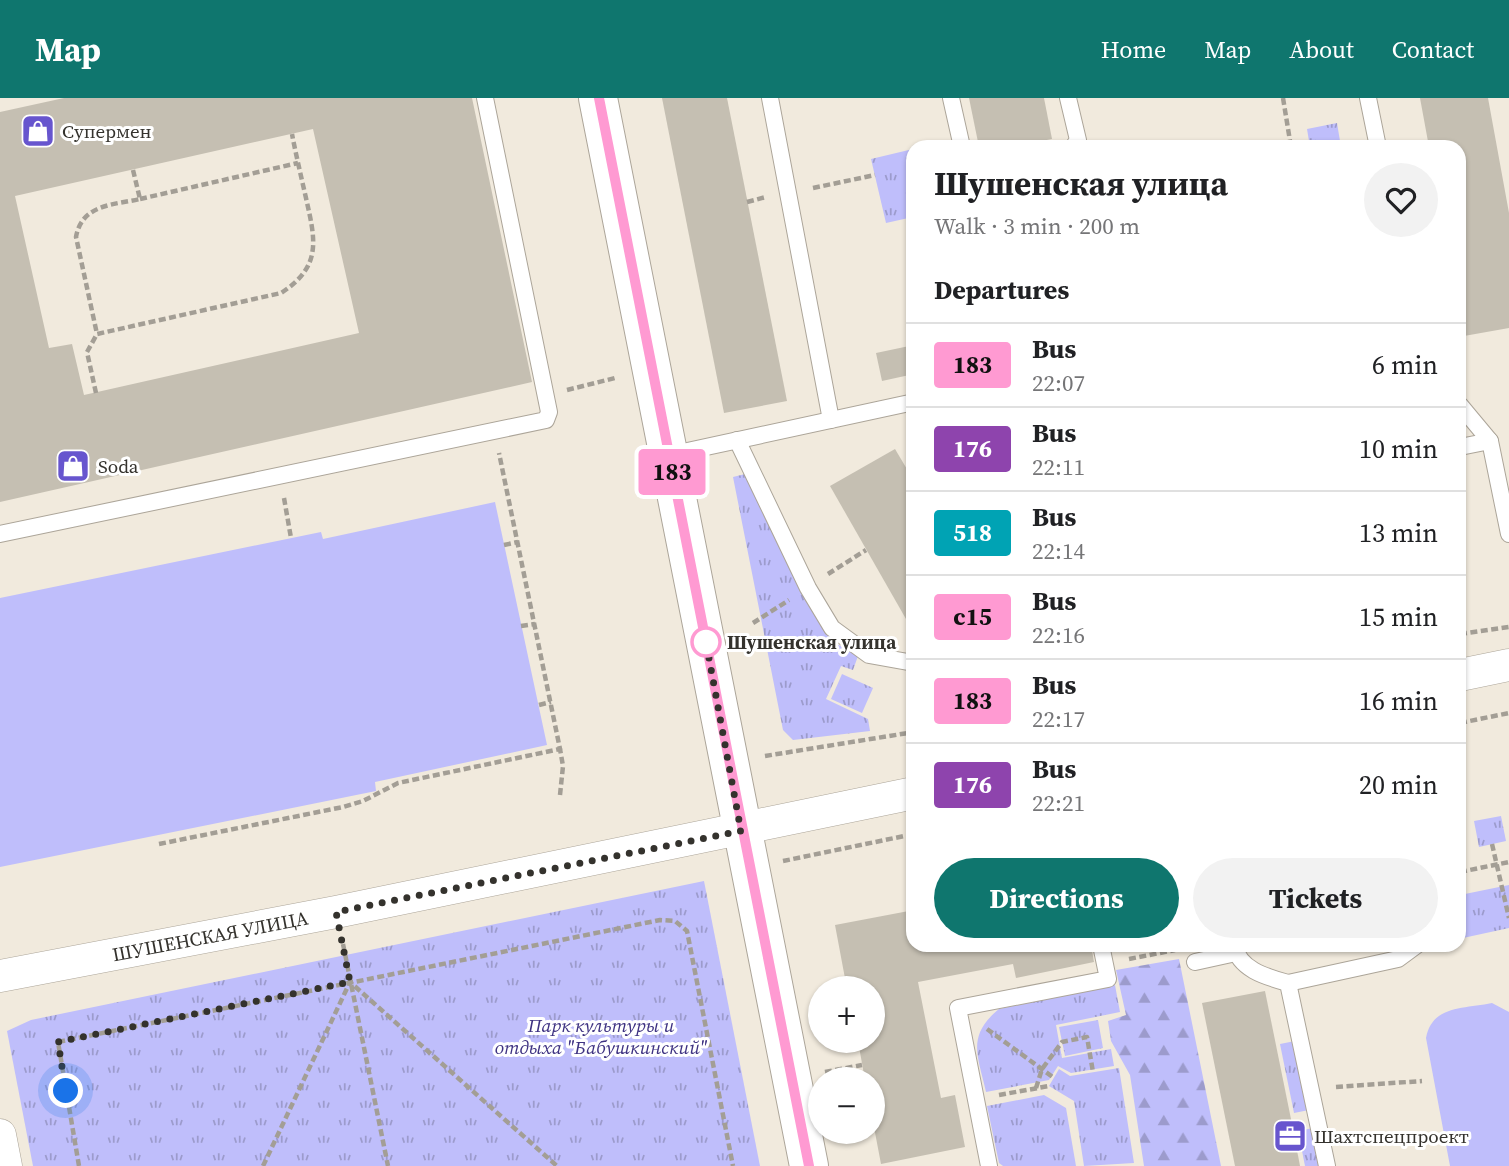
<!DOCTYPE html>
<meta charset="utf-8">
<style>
body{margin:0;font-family:"Source Serif 4",serif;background:#f2f2f2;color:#202124;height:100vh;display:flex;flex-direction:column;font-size:26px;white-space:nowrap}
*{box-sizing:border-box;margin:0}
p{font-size:23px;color:#757577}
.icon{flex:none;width:38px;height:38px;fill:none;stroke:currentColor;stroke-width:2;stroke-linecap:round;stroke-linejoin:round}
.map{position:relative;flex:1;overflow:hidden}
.details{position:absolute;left:906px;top:42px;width:560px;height:812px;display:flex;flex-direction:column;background:#fff;border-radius:21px;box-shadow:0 2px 5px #0004}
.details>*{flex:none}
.badge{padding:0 14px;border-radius:5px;font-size:24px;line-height:46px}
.tools{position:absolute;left:808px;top:878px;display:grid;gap:14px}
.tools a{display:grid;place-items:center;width:77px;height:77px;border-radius:50%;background:#fff;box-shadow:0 2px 5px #0004;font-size:35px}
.you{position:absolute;width:35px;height:35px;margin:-18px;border:5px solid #fff;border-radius:50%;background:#1a73e8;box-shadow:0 0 0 10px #1a73e833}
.map>.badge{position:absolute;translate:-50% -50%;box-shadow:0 0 0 4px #fff}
h2{padding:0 28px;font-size:26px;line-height:63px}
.round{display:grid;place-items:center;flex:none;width:74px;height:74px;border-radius:37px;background:#f2f2f2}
.headline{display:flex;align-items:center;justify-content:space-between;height:119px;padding:0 28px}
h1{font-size:33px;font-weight:700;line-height:52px}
.action{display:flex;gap:14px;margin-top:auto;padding:14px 28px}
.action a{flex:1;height:80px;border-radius:42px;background:#0f766e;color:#fff;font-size:28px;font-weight:700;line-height:80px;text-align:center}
.action a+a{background:#f2f2f2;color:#202124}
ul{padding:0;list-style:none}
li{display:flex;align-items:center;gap:21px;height:84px;padding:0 28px;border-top:2px solid #e0e0e0}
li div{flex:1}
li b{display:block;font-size:26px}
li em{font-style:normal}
li .badge{min-width:77px;font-weight:700;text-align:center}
header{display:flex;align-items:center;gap:42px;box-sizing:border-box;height:98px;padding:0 35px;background:#0f766e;color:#fff}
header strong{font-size:33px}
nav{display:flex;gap:38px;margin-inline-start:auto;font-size:24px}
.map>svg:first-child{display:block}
.grass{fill:url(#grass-tufts)}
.forest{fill:url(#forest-firs)}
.garden{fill:#bfbefb}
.building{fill:#c5bfb2;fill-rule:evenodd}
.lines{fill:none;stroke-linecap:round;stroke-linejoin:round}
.lane-casing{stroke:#aca599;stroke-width:18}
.street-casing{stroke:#aca599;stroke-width:33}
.secondary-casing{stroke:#aca599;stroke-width:40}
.path{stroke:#a39e95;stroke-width:4.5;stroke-dasharray:7 3.5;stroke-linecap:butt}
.lane{stroke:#fff;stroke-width:16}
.street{stroke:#fff;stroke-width:32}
.secondary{stroke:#fff;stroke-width:38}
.line-casing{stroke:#fff;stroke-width:16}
.line{stroke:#ff9ad2;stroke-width:10}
.walk{stroke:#34322d;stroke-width:7;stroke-dasharray:0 12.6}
.stop-dot{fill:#fff;stroke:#ff9ad2;stroke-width:3.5}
.labels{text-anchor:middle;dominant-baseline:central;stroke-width:6;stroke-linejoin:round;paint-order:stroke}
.poi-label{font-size:19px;fill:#34322d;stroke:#fff;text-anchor:start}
.stop-label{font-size:19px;font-weight:bold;fill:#34322d;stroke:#fff;text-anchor:start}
.street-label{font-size:19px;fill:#34322d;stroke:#fff}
.park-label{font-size:19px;font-style:italic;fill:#3e3282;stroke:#fff}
</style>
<header>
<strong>Map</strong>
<nav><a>Home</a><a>Map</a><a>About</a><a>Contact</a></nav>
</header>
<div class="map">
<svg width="1509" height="1068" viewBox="0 0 1509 1068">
<defs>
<pattern id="grass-tufts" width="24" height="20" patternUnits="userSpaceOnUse" patternTransform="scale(1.75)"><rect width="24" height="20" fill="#bfbefb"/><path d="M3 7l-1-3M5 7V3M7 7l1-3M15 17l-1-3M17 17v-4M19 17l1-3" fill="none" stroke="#9c9bcc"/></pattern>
<pattern id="forest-firs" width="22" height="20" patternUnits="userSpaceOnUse" patternTransform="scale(1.75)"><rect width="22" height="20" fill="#bfbefb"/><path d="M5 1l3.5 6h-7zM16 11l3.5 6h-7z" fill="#9c9bcc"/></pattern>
</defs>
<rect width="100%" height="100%" fill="#f1eadd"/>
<g class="grass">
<polygon points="1337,25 1341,49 1310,49 1307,31"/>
<polygon points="913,51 913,119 886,125 871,61"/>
<polygon points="745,376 810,510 832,543 858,558 853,572 841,568 826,601 868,621 870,633 793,642 783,632 733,379"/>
<polygon points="842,576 873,590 862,615 831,601"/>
<polygon points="1501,718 1506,743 1479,749 1474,723"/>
<polygon points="704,783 760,1068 33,1068 7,933 31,922"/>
<polygon points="1509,787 1509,830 1463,840 1460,797"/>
<path d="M1115 887 1120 914 1056 927 1062 960 1111 951 1114 968 1071 975 1058 968 1049 982 986 994C978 958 966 938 999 911Z"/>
<polygon points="1098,922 1103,950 1065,958 1059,929"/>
<polygon points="1295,943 1309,1012 1294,1015 1280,946"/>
<polygon points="1119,970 1134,1065 1084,1068 1074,1003 1049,988 1059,971 1070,978"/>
<polygon points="1044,997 1066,1010 1076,1068 1003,1068 999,1065 987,1008"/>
<polygon points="1313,1030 1320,1068 1305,1068 1298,1033"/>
</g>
<polygon class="forest" points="1179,861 1221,1068 1144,1068 1130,977 1111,943 1108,923 1126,917 1116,872"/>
<g class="garden">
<polygon points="495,404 547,647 375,684 376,693 0,769 0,500 321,434 323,441"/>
<path d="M1492 905 1509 914V1068H1450L1426 940C1432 907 1464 911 1492 905Z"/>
</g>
<g class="building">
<path d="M64 0H472L532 284 0 404V14ZM313 31 359 235 84 297 72 246 49 250 15 98Z"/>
<polygon points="662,0 727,0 787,303 724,315"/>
<polygon points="969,0 1044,0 1052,41 1010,49 979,49"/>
<polygon points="1420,0 1488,0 1509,115 1509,230 1464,238 1460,215 1460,49 1429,49"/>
<polygon points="914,247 914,276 882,283 876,255"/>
<polygon points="895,351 914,383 914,535 830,388"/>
<polygon points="914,812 914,847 1091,847 1094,864 1016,880 1013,866 918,884 941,1000 955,997 965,1049 881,1066 873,1024 873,982 865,982 858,943 873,943 873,891 847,891 835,827"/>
<polygon points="1265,893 1292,1026 1300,1068 1235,1068 1202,905"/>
</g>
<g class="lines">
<defs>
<g id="lane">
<polyline points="770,0 831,322"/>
<polyline points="951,0 962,49"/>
<polyline points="1068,0 1078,42 1073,49"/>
<polyline points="1368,0 1378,49"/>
<polyline points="1460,307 1490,343 1509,436"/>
<polyline points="737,342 808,490 832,530 869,557 908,564 914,562"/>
<polyline points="1460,349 1490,343"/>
<polyline points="669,357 914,304"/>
<polyline points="0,436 546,322 549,314 485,0"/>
<path d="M1234 847C1239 872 1267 879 1288 885L1327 1068"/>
<polyline points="1195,864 1236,855"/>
<polyline points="1288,885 1398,861 1417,847"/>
<polyline points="989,1068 958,910 1108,881 1101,847"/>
</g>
<g id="street">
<polyline points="1460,577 1509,567"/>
<path id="s1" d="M0 878 336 814 914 695"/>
<polyline points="0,1037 6,1068"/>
</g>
<polyline id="secondary" points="598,0 809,1068"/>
</defs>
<use href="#lane" class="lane-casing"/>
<use href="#street" class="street-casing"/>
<use href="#secondary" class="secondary-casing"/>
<g class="path">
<polyline points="1283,0 1291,49"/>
<path d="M133 72 140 101C113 107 82 106 76 139L97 236 281 195C323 168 315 141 306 100 301 78 296 57 292 36"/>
<polyline points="813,90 875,77"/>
<polyline points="140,101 298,65"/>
<polyline points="747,104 766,99"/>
<polyline points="567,292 615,280"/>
<polyline points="96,295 87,254 97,236"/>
<polyline points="284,400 291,440"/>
<polyline points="504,447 518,444"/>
<polyline points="828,476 866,452"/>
<polyline points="753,525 789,502"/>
<polyline points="521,528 535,526"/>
<polyline points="1460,536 1509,529"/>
<polyline points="539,607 551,604"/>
<polyline points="1460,625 1509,615"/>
<polyline points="765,658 914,634"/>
<polyline points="560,697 563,668 560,651"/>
<polyline points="159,746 343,709 363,703 398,685 560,651 499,355"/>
<polyline points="1492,746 1509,820"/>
<polyline points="783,763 914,736"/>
<polyline points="1460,774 1509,764"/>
<polyline points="343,846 388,1068"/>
<polyline points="1129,861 1175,852"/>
<polyline points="987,931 1054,980"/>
<polyline points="825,974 862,967"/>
<polyline points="1336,989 1422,983"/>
<polyline points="1036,990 1042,971 1062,944 1087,939 1093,974"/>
<polyline points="999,997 1049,988"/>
<polyline points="79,1068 58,944 660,822 675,823 687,833 733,1068"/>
<polyline points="263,1068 350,884 557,1068"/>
</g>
<use href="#lane" class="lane"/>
<use href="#street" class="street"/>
<use href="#secondary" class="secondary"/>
</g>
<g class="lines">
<defs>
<polyline id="line" points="599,0 809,1068"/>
</defs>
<use href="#line" class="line-casing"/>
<use href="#line" class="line"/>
<polyline class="walk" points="66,993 58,944 350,884 336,814 741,733 706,544"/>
</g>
<defs>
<symbol id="shop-square" viewBox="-11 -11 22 22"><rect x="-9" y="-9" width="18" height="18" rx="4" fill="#6755ce" stroke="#fff"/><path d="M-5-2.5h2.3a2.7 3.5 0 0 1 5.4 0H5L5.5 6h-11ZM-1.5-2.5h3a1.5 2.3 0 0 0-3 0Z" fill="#fff"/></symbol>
<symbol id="office-square" viewBox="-11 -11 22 22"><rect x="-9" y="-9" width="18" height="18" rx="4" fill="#6755ce" stroke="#fff"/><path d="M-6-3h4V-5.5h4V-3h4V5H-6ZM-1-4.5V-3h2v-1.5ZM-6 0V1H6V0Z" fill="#fff"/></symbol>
</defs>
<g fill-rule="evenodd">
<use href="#shop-square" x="19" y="14" width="38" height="38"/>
<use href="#shop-square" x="54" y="349" width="38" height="38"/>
<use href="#office-square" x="1271" y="1019" width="38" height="38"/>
</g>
<circle class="stop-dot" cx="706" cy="544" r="14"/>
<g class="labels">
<g class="poi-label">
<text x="62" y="33">Супермен</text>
<text x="98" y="368">Soda</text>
<text x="1314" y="1038">Шахтспецпроект</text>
</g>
<g class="stop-label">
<text x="727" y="544">Шушенская улица</text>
</g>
<g class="street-label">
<text stroke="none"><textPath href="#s1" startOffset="214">ШУШЕНСКАЯ УЛИЦА</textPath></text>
</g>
<g class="park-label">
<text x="601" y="927">Парк культуры и<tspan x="601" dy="22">отдыха "Бабушкинский"</tspan></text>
</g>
</g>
</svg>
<div class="tools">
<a>+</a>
<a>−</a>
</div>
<div class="you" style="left:66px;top:993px"></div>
<b class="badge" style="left:672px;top:374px;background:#ff9ad2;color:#111">183</b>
<section class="details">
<div class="headline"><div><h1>Шушенская улица</h1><p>Walk · 3 min · 200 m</p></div><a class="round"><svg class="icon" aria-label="heart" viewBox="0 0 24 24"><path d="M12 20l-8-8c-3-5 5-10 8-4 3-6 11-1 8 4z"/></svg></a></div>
<h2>Departures</h2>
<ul>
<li><span class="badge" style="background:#ff9ad2;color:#111">183</span><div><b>Bus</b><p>22:07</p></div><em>6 min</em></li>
<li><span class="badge" style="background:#8e44ad;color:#fff">176</span><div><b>Bus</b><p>22:11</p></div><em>10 min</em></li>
<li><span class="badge" style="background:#00a3b4;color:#fff">518</span><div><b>Bus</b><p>22:14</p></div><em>13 min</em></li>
<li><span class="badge" style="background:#ff9ad2;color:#111">с15</span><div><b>Bus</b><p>22:16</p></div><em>15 min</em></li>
<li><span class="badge" style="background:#ff9ad2;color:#111">183</span><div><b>Bus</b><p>22:17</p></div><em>16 min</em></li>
<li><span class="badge" style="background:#8e44ad;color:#fff">176</span><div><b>Bus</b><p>22:21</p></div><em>20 min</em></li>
</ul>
<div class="action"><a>Directions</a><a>Tickets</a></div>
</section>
</div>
